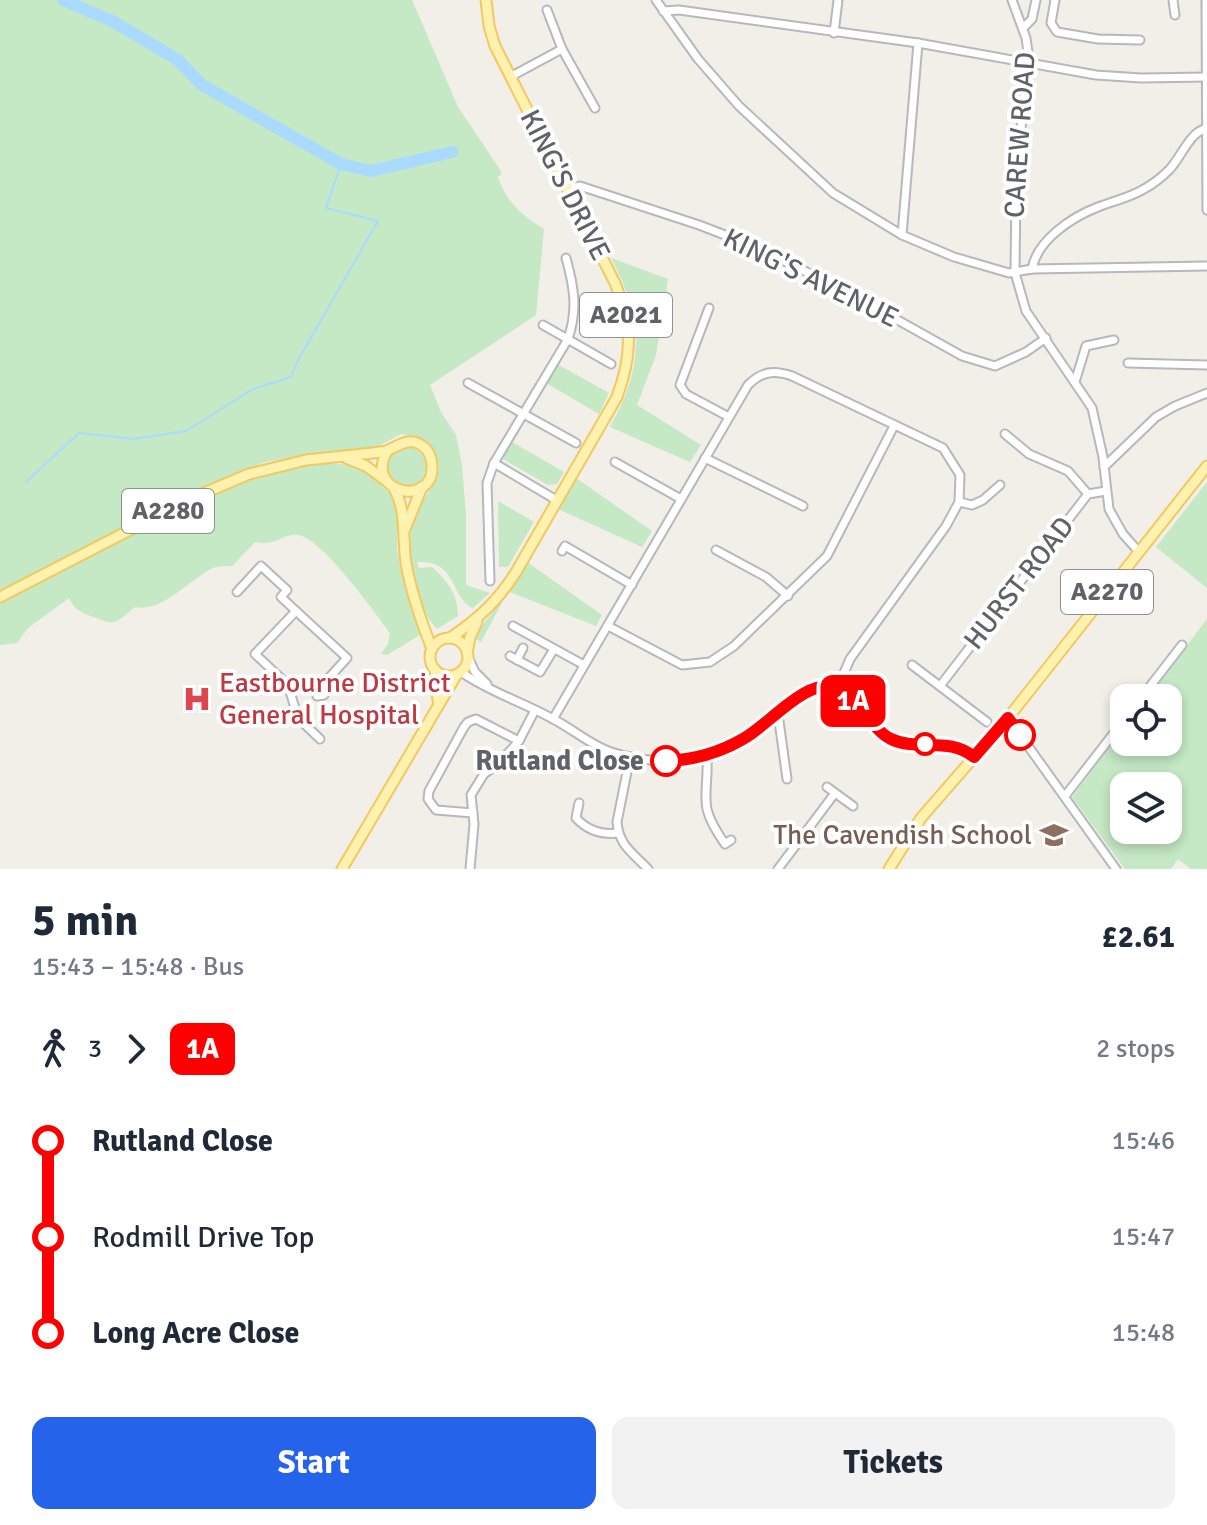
<!DOCTYPE html>
<meta charset="utf-8">
<style>
body{margin:0;font-family:Signika,sans-serif;background:#f2f2f3;color:#1f2937;height:100vh;display:flex;flex-direction:column;font-size:30px;white-space:nowrap}
*{box-sizing:border-box;margin:0}
p{font-size:26px;color:#747a83}
.icon{flex:none;width:44px;height:44px;fill:none;stroke:currentColor;stroke-width:2;stroke-linecap:round;stroke-linejoin:round}
.map{position:relative;height:869px;overflow:hidden}
.panel{display:flex;flex-direction:column;background:#fff;flex:1}
.panel>*{flex:none}
.badge{padding:0 16px;border-radius:12px;font-size:28px;line-height:52px}
.controls{position:absolute;left:1110px;top:684px;display:grid;gap:16px}
.controls a{display:grid;place-items:center;width:72px;height:72px;border-radius:16px;background:#fff;box-shadow:0 4px 12px #0003;font-size:40px}
.map>.badge{position:absolute;translate:-50% -50%;box-shadow:0 0 0 4px #fff}
.legs{display:flex;align-items:center;gap:12px;height:88px;padding:0 32px;font-size:26px}
.legs p{margin-inline-start:auto}
.summary{display:flex;align-items:center;justify-content:space-between;height:136px;padding:0 32px}
h1{font-size:44px;font-weight:700;line-height:60px}
.action{display:flex;gap:16px;margin-top:auto;padding:16px 32px}
.action a{flex:1;height:92px;border-radius:16px;background:#2563eb;color:#fff;font-size:32px;font-weight:700;line-height:92px;text-align:center}
.action a+a{background:#f2f2f3;color:#1f2937}
ul{padding:0 32px;list-style:none}
li{display:flex;align-items:center;gap:28px;height:96px;font-size:30px}
li i{display:grid;place-items:center;width:12px;height:100%;margin:0 10px;background:currentColor}
li i::after{content:'';width:20px;height:20px;margin:-10px;border:6px solid;border-radius:50%;background:#fff}
li p{margin-inline-start:auto}
li:first-child i{background:linear-gradient(#0000 50%,currentColor 0)}
li:last-child i{background:linear-gradient(currentColor 50%,#0000 0)}
.map>svg:first-child{display:block}
.green{fill:#c5e8c5;fill-rule:evenodd}
.lines{fill:none;stroke-linecap:round;stroke-linejoin:round}
.stream{stroke:#aadaff;stroke-width:2}
.river{stroke:#aadaff;stroke-width:12}
.minor-casing{stroke:#b5b8bc;stroke-width:11}
.major-casing{stroke:#f2c960;stroke-width:13}
.minor{stroke:#fff;stroke-width:7}
.major{stroke:#fff2af;stroke-width:9}
.line-1-casing{stroke:#fff;stroke-width:18}
.line-1{stroke:#f00;stroke-width:12}
.stop-1-dot{fill:#fff;stroke:#f00;stroke-width:4}
.labels{text-anchor:middle;dominant-baseline:central;stroke-width:8;stroke-linejoin:round;paint-order:stroke}
.shield{fill:#fff;stroke:#8f9295;stroke-width:2}
.shield-label{font-size:26px;font-weight:bold;fill:#5f6368}
.street-label{font-size:28px;fill:#5f6368;stroke:#fff}
.health-label{font-size:28px;fill:#be3a42;stroke:#fff;text-anchor:start}
.stop-label{font-size:28px;font-weight:bold;fill:#5f6368;stroke:#fff;text-anchor:end}
.education-label{font-size:28px;fill:#785e54;stroke:#fff;text-anchor:end}
</style>
<div class="map">
<svg width="1207" height="869" viewBox="0 0 1207 869">
<rect width="100%" height="100%" fill="#f1efe8"/>
<g class="green">
<path d="M0 0H412L458 107 501 171V175L498 177C505 200 523 217 544 229L536 315 430 385 441 412 456 435 462 465 466 516V585L490 593 473 608C449 596 458 560 417 562L419 568 432 567C448 582 458 594 458 616L437 629C410 599 402 548 417 511 422 500 436 483 438 473 441 459 432 449 424 439L401 434 375 448 313 454 265 462 236 473 0 590Z"/>
<path d="M611 258 668 279 656 355 637 405 701 445 690 462 610 427C645 365 644 320 611 258Z"/>
<polygon points="557,364 609,393 599,414 546,383"/>
<polygon points="512,442 564,472 557,484 548,485 503,459"/>
<circle cx="406" cy="467" r="20"/>
<path d="M323 463 352 465 367 473 392 495 398 510 397 551 400 567 420 635 387 655 381 654 388 644 390 633C374 611 326 545 302 536 286 530 278 547 255 542L232 566C226 566 218 566 213 568 190 579 162 613 135 607 111 627 115 625 88 615 77 610 75 609 69 598L28 628 17 643 0 645V602C46 578 92 554 138 531 198 501 255 470 323 463Z"/>
<polygon points="576,478 652,531 642,547 558,509"/>
<polygon points="1207,482 1207,588 1156,547"/>
<polygon points="498,501 534,522 508,567 499,567"/>
<polygon points="527,562 602,615 596,626 510,592"/>
<polygon points="505,597 481,642 474,638 476,633"/>
<path d="M1207 619V869H1191L1178 859 1171 869H1125L1072 797 1124 728V742H1168V698H1147ZM1124 786H1168V830H1124Z"/>
</g>
<g class="lines">
<polyline class="stream" points="26,482 79,433 133,439 186,431 253,389 291,377 297,362 378,221 326,208 341,164"/>
<polyline class="river" points="63,0 114,22 178,60 202,85 341,164 371,171 452,152"/>
<defs>
<g id="minor">
<polyline points="656,0 698,59 739,106 833,193 902,235 954,257 1009,273 1032,269 1207,266"/>
<polyline points="1012,0 1026,38 1028,52 1016,183 1015,273 1026,311 1092,408 1103,457 1109,509 1123,534 1139,552"/>
<polyline points="1055,0 1051,23 1057,32 1098,39 1140,40"/>
<polyline points="1173,0 1175,15"/>
<polyline points="1206,0 1207,210"/>
<polyline points="547,10 562,49 595,108"/>
<polyline points="663,11 679,10 918,43 1096,75 1141,78 1207,77"/>
<polyline points="1023,28 1032,19 1036,0"/>
<polyline points="834,33 838,0"/>
<polyline points="510,77 562,49"/>
<polyline points="567,189 580,186 699,225 756,247 853,295 962,356 995,366 1026,352 1046,338"/>
<polyline points="902,235 918,43"/>
<path d="M1032 269C1037 240 1072 217 1098 207 1113 201 1129 198 1144 189 1153 184 1162 177 1169 170 1180 159 1190 132 1205 129"/>
<polyline points="709,308 680,385 686,394 729,417"/>
<polyline points="543,325 611,364"/>
<polyline points="1128,363 1207,365"/>
<polyline points="1075,382 1086,346 1114,340"/>
<polyline points="468,383 576,443"/>
<polyline points="1005,434 1029,454 1068,471 1088,494"/>
<polyline points="705,458 803,506"/>
<polyline points="615,462 681,499"/>
<polyline points="494,463 558,501"/>
<polyline points="1104,467 1156,417 1175,406 1207,393"/>
<polyline points="959,502 972,505 983,500 1000,485"/>
<polyline points="716,550 766,577 788,596"/>
<polyline points="562,551 565,546 632,585"/>
<path d="M490 581 487 483 494 463 568 339C578 309 574 287 566 258"/>
<polyline points="237,592 261,566 287,590 281,597 296,611"/>
<polyline points="513,626 584,665"/>
<polyline points="608,626 682,665 710,662 734,646 827,556 894,426"/>
<polyline points="510,656 540,672 554,649"/>
<polyline points="468,657 475,672 487,684"/>
<polyline points="517,660 523,648"/>
<polyline points="912,665 987,722"/>
<path d="M461 672C489 692 523 702 553 719 573 729 590 745 611 752 659 768 716 762 757 731 779 714 803 682 834 687 858 691 871 733 898 741 924 750 951 738 974 757"/>
<polyline points="940,686 1088,494 1106,491"/>
<polyline points="1141,698 1182,645"/>
<polyline points="776,715 779,721 787,779"/>
<polyline points="1008,718 1116,869"/>
<path d="M553 719 748 385C762 371 774 370 792 376L943 448 960 475 959 502 946 526 850 659 838 687"/>
<polyline points="320,739 298,718 288,685 255,654 296,611 347,658 317,691 317,696 324,695"/>
<path d="M707 755C709 799 696 803 725 844L731 840"/>
<path d="M630 757 617 822C619 846 633 853 648 869"/>
<polyline points="827,787 853,806"/>
<polyline points="1065,796 1124,720"/>
<path d="M579 803 576 818C587 830 601 835 618 833"/>
<polyline points="473,813 436,810 428,799 429,791 464,727 468,722 476,719 519,741"/>
<polyline points="470,869 474,824 471,795 484,774 499,763 519,741 535,710"/>
<polyline points="778,869 835,793"/>
</g>
<g id="major">
<polyline points="346,458 366,466 385,480"/>
<path d="M394 488C407 512 402 536 406 563 411 593 421 621 432 649"/>
<polyline points="405,529 422,487"/>
<path d="M0 597 188 500 249 474 306 460 373 453C377 452 382 452 386 451 399 446 411 434 426 449 430 454 432 460 432 467 433 507 364 494 387 451"/>
<path d="M450 638C478 619 498 601 516 572L617 397C633 353 632 327 615 283L495 46 489 26 486 0"/>
<circle cx="449" cy="657" r="19"/>
<polyline points="467,653 470,637 477,622"/>
<polyline points="435,670 438,701"/>
<polyline points="342,869 457,674"/>
<polyline points="889,869 921,818 1008,718 1207,466"/>
</g>
</defs>
<use href="#minor" class="minor-casing"/>
<use href="#major" class="major-casing"/>
<use href="#minor" class="minor"/>
<use href="#major" class="major"/>
</g>
<g class="lines">
<defs>
<path id="line-1" d="M666 761C693 760 719 753 743 739 769 725 806 677 838 687 858 694 870 729 891 739 918 752 949 736 974 757L1008 718 1020 735"/>
</defs>
<use href="#line-1" class="line-1-casing"/>
<use href="#line-1" class="line-1"/>
</g>
<defs>
<symbol id="hospital-bare" viewBox="-9 -9 18 18"><path d="M-5-5h3v3.5h4V-5h3V5h-3V1.5h-4V5h-3Z" fill="#e0444e" stroke="#fff" stroke-width="2.5" paint-order="stroke"/></symbol>
<symbol id="school-bare" viewBox="-9 -9 18 18"><path d="M0-5L7-2L0 1L-7-2ZM-4 1L0 2.5L4 1V4Q0 6-4 4Z" fill="#8d6e63" stroke="#fff" stroke-width="2.5" paint-order="stroke"/></symbol>
</defs>
<g fill-rule="evenodd">
<use href="#hospital-bare" x="177" y="679" width="40" height="40"/>
<use href="#school-bare" x="1034" y="815" width="40" height="40"/>
</g>
<g class="stop-1-dot">
<circle cx="1020" cy="735" r="14"/>
<circle cx="925" cy="744" r="10"/>
<circle cx="666" cy="761" r="14"/>
</g>
<g class="labels">
<g class="shield">
<rect x="580" y="293" width="92" height="44" rx="6"/>
<rect x="122" y="489" width="92" height="44" rx="6"/>
<rect x="1061" y="570" width="92" height="44" rx="6"/>
</g>
<g class="shield-label">
<text x="626" y="315">A2021</text>
<text x="168" y="511">A2280</text>
<text x="1107" y="592">A2270</text>
</g>
<g class="street-label">
<text transform="translate(1020 135) rotate(-86)">CAREW ROAD</text>
<text transform="translate(565 185) rotate(63)">KING'S DRIVE</text>
<text transform="translate(811 278) rotate(26)">KING'S AVENUE</text>
<text transform="translate(1019 583) rotate(-52)">HURST ROAD</text>
</g>
<g class="health-label">
<text x="219" y="683">Eastbourne District<tspan x="219" dy="32">General Hospital</tspan></text>
</g>
<g class="stop-label">
<text x="644" y="761">Rutland Close</text>
</g>
<g class="education-label">
<text x="1032" y="835">The Cavendish School</text>
</g>
</g>
</svg>
<div class="controls">
<a><svg class="icon" aria-label="locate" viewBox="0 0 24 24"><circle cx="12" cy="12" r="6"/><path d="M12 2v4M12 18v4M2 12h4M18 12h4"/></svg></a>
<a><svg class="icon" aria-label="layers" viewBox="0 0 24 24"><path d="M12 4l9 5-9 5-9-5zM3 14l9 5 9-5"/></svg></a>
</div>
<b class="badge" style="left:853px;top:701px;background:#f00;color:#fff">1A</b>
</div>
<section class="panel">
<div class="summary"><div><h1>5 min</h1><p>15:43 – 15:48 · Bus</p></div><b>£2.61</b></div>
<div class="legs"><svg class="icon" aria-label="walk" viewBox="0 0 24 24"><circle cx="13" cy="4" r="2"/><path d="M13 8l-2 6 4 7M11 14l-3 7M7 12l3-4h3l4 4"/></svg>3<svg class="icon" aria-label="forward" viewBox="0 0 24 24"><path d="M9 5l7 7-7 7"/></svg><b class="badge" style="background:#f00;color:#fff">1A</b><p>2 stops</p></div>
<ul>
<li><i style="color:#f00"></i><b>Rutland Close</b><p>15:46</p></li>
<li><i style="color:#f00"></i><span>Rodmill Drive Top</span><p>15:47</p></li>
<li><i style="color:#f00"></i><b>Long Acre Close</b><p>15:48</p></li>
</ul>
<div class="action"><a>Start</a><a>Tickets</a></div>
</section>
